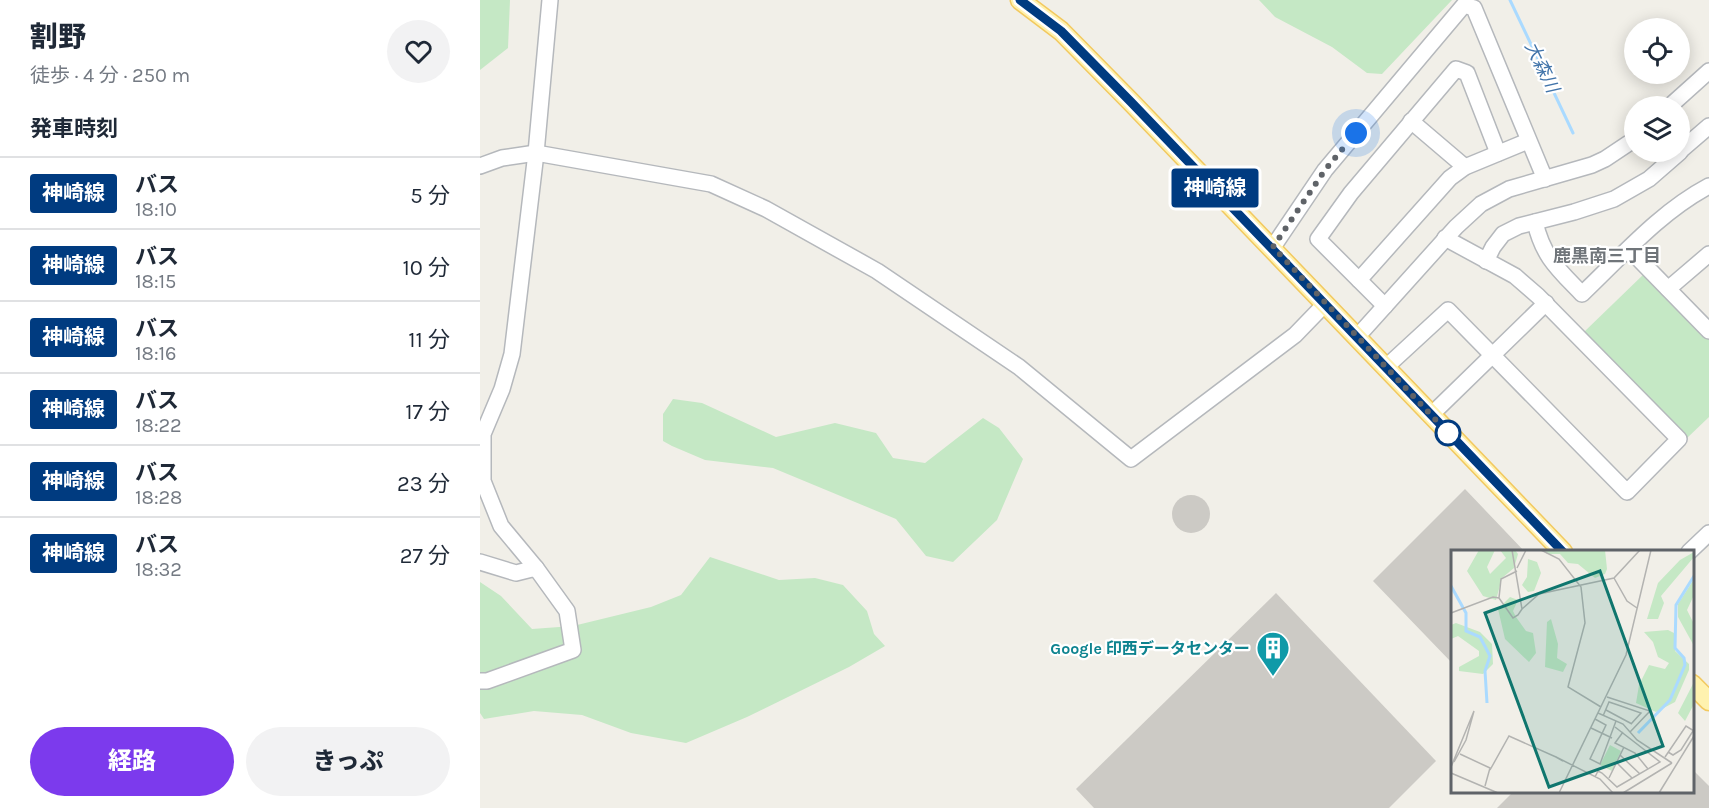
<!DOCTYPE html>
<html lang="ja">
<meta charset="utf-8">
<style>
body{margin:0;font-family:Karla,"Noto Sans JP",sans-serif;background:#f2f2f3;color:#1f2937;height:100vh;display:flex;flex-direction:column;font-size:22px;white-space:nowrap}
*{box-sizing:border-box;margin:0}
p{font-size:20px;color:#747a83}
.icon{flex:none;width:33px;height:33px;fill:none;stroke:currentColor;stroke-width:2;stroke-linecap:round;stroke-linejoin:round}
.map{position:relative;flex:1;overflow:hidden}
.panel{display:flex;flex-direction:column;background:#fff;width:480px}
.panel>*{flex:none}
.badge{padding:0 12px;border-radius:4px;font-size:21px;line-height:39px}
.fabs{position:absolute;left:1144px;top:18px;display:grid;gap:12px}
.fabs a{display:grid;place-items:center;width:66px;height:66px;border-radius:50%;background:#fff;box-shadow:0 3px 15px #0003;font-size:30px}
.you{position:absolute;width:30px;height:30px;margin:-15px;border:4px solid #fff;border-radius:50%;background:#1a73e8;box-shadow:0 0 0 9px #1a73e833}
.map>.badge{position:absolute;translate:-50% -50%;box-shadow:0 0 0 3px #fff}
h2{padding:0 30px;font-size:22px;line-height:54px}
.round{display:grid;place-items:center;flex:none;width:63px;height:63px;border-radius:32px;background:#f2f2f3}
.headline{display:flex;align-items:center;justify-content:space-between;height:102px;padding:0 30px}
h1{font-size:28px;font-weight:800;line-height:45px}
.button{display:flex;gap:12px;margin-top:auto;padding:12px 30px}
.button a{flex:1;height:69px;border-radius:36px;background:#7c3aed;color:#fff;font-size:24px;font-weight:800;line-height:69px;text-align:center}
.button a+a{background:#f2f2f3;color:#1f2937}
ul{padding:0;list-style:none}
li{display:flex;align-items:center;gap:18px;height:72px;padding:0 30px;border-top:2px solid #e0e1e3}
li div{flex:1}
li b{display:block;font-size:22px}
li em{font-style:normal}
li .badge{min-width:66px;font-weight:700;text-align:center}
main{display:flex;flex:1;min-height:0}
.map>svg:first-child{display:block}
.green{fill:#c5e8c5}
.lines{fill:none;stroke-linecap:round;stroke-linejoin:round}
.stream{stroke:#aadaff;stroke-width:3}
.building{fill:#cccac5}
.minor-casing{stroke:#b5b8bc;stroke-width:18}
.major-casing{stroke:#f2c960;stroke-width:21}
.minor{stroke:#fff;stroke-width:15}
.major{stroke:#fff2af;stroke-width:18}
.line-casing{stroke:#fff;stroke-width:14}
.line{stroke:#003b80;stroke-width:9}
.walk{stroke:#5f6368;stroke-width:6;stroke-dasharray:0 10.8}
.stop-dot{fill:#fff;stroke:#003b80;stroke-width:3}
.labels{text-anchor:middle;dominant-baseline:central;stroke-width:4.5;stroke-linejoin:round;paint-order:stroke}
.culture-label{font-size:16px;font-weight:bold;fill:#0d838f;stroke:#fff;text-anchor:end}
.water-label{font-size:18px;font-style:italic;fill:#4174aa;stroke:#fff}
.neighbourhood-label{font-size:18px;font-weight:bold;fill:#70757a;stroke:#fff}
.inset-river{fill:none;stroke:#aadaff;stroke-width:3}
.inset-road{fill:none;stroke:#b3b3b1;stroke-width:1.5}
.view{fill:#0f766e;fill-opacity:0.15;stroke:#0f766e;stroke-width:3}
.inset-edge{fill:none;stroke:#5f6368;stroke-width:3}
</style>
<main>
<section class="panel">
<div class="headline"><div><h1>割野</h1><p>徒歩 · 4 分 · 250 m</p></div><a class="round"><svg class="icon" aria-label="heart" viewBox="0 0 24 24"><path d="M12 20l-8-8c-3-5 5-10 8-4 3-6 11-1 8 4z"/></svg></a></div>
<h2>発車時刻</h2>
<ul>
<li><span class="badge" style="background:#003b80;color:#fff">神崎線</span><div><b>バス</b><p>18:10</p></div><em>5 分</em></li>
<li><span class="badge" style="background:#003b80;color:#fff">神崎線</span><div><b>バス</b><p>18:15</p></div><em>10 分</em></li>
<li><span class="badge" style="background:#003b80;color:#fff">神崎線</span><div><b>バス</b><p>18:16</p></div><em>11 分</em></li>
<li><span class="badge" style="background:#003b80;color:#fff">神崎線</span><div><b>バス</b><p>18:22</p></div><em>17 分</em></li>
<li><span class="badge" style="background:#003b80;color:#fff">神崎線</span><div><b>バス</b><p>18:28</p></div><em>23 分</em></li>
<li><span class="badge" style="background:#003b80;color:#fff">神崎線</span><div><b>バス</b><p>18:32</p></div><em>27 分</em></li>
</ul>
<div class="button"><a>経路</a><a>きっぷ</a></div>
</section>
<div class="map">
<svg width="1229" height="808" viewBox="0 0 1229 808">
<rect width="100%" height="100%" fill="#f1efe8"/>
<g class="green">
<polygon points="0,0 30,0 28,48 0,70"/>
<polygon points="779,0 972,0 902,74 887,73 852,47 795,17"/>
<polygon points="1165,273 1229,340 1229,417 1206,439 1104,332"/>
<polygon points="193,399 222,403 296,437 355,423 396,433 413,458 445,463 503,418 519,428 543,459 517,520 473,562 446,556 416,519 293,468 225,460 192,446 183,441 183,414"/>
<polygon points="230,557 299,580 335,578 363,585 387,611 394,634 405,646 369,667 267,717 206,743 151,733 102,715 54,711 4,719 0,713 0,582 21,596 52,629 93,626 171,607 201,595"/>
</g>
<g class="lines">
<polyline class="stream" points="1030,0 1093,133"/>
</g>
<g class="building">
<polygon points="985,489 1045,552 972,552 972,663 893,581"/>
<circle cx="711" cy="514" r="19"/>
<polygon points="796,593 956,761 909,808 614,808 596,789"/>
<polygon points="1212,769 1229,786 1229,808 1017,808 1033,792 1212,792"/>
</g>
<g class="lines">
<defs>
<g id="minor">
<polyline points="1190,106 1229,71"/>
<polyline points="931,121 985,167"/>
<polyline points="1200,151 1229,126"/>
<polyline points="0,166 22,158 56,153 231,184 286,209 397,271 539,367 651,459 815,335 845,304"/>
<path d="M1055 222C1063 257 1078 269 1102 294 1142 256 1180 212 1229 186"/>
<polyline points="793,247 845,170 984,5 994,8 1065,179"/>
<polyline points="1149,249 1229,331"/>
<polyline points="1006,261 1013,247 1023,234 1039,226 1094,212 1134,199 1169,179 1200,152"/>
<polyline points="879,280 970,178 985,167 1048,141"/>
<polyline points="1188,289 1229,254"/>
<polyline points="905,306 838,239 871,193 976,69 987,73 1018,153"/>
<polyline points="877,337 976,227 1001,204 1029,189 1112,165 1125,159 1155,139"/>
<polyline points="905,368 968,310 1147,492 1199,439 1058,296 1035,276 965,238"/>
<polyline points="951,415 1066,303"/>
<polyline points="1209,552 1229,533"/>
<polyline points="0,562 36,573 56,568 87,611 93,650 7,681 0,681"/>
<polyline points="56,568 21,526 3,481 3,434 22,389 32,354 56,153 70,0"/>
</g>
<g id="major">
<polyline points="540,0 581,31 651,102 1083,552"/>
<polyline points="1212,684 1229,701"/>
</g>
</defs>
<use href="#minor" class="minor-casing"/>
<use href="#major" class="major-casing"/>
<use href="#minor" class="minor"/>
<use href="#major" class="major"/>
</g>
<g class="lines">
<defs>
<polyline id="line" points="540,0 581,31 651,102 1083,552"/>
</defs>
<use href="#line" class="line-casing"/>
<use href="#line" class="line"/>
<polyline class="walk" points="876,133 845,170 793,247 968,433"/>
</g>
<defs>
<symbol id="building-pin" viewBox="-11 -11 22 30"><path d="M0 17L-7.5 6A9.5 9.5 0 1 1 7.5 6Z" fill="#0f9aa8" stroke="#fff"/><path d="M-4-6H4V6H1V3H-1V6H-4ZM-2.5-4.3h1.7v1.8h-1.7ZM.8-4.3h1.7v1.8H.8ZM-2.5-1h1.7V.8h-1.7ZM.8-1h1.7V.8H.8Z" fill="#fff"/></symbol>
</defs>
<g fill-rule="evenodd">
<use href="#building-pin" x="774" y="629" width="38" height="52"/>
</g>
<circle class="stop-dot" cx="968" cy="433" r="12"/>
<g class="labels">
<g class="culture-label">
<text x="770" y="648">Google 印西データセンター</text>
</g>
<g class="water-label">
<text transform="translate(1062 67) rotate(64)">大森川</text>
</g>
<g class="neighbourhood-label">
<text x="1127" y="256">鹿黒南三丁目</text>
</g>
</g>
<g transform="translate(971 550)">
<rect width="243" height="243" fill="#f1efe8"/>
<path d="M28 0H44L36 17 39 24 55 8 49 0H64L67 4 63 18 51 28 45 50 32 46 16 21ZM92 0H154L156 19 154 24 144 28 127 14 117 13 109 4H96ZM243 2V7L210 46 213 53 207 69H196L207 33 229 10ZM77 9 86 12 90 23 83 41 77 42 71 35 76 27ZM243 29V45L236 60 243 74V96L227 67V54ZM59 47 67 50 62 61 65 67 75 81 82 83 85 103 78 112 54 89 47 59ZM100 69 107 94 106 108 116 114 112 122 94 117 96 72ZM5 73 29 82 41 94 42 114 32 124 8 121V117L28 106V101L7 86 0 89V75ZM217 80 223 83 224 101 238 114V120L224 152 205 162 185 153 188 135 198 115 214 119 218 113 207 107 202 92 193 82ZM243 132V154L234 171 227 163ZM159 195 170 201 161 221 149 215Z" fill="#c5e8c5"/>
<path class="inset-river" d="M0 36 15 63V81L29 87 39 106 34 121 36 153M187 183 219 150 234 115 233 108 224 98 225 55 243 26"/>
<path class="inset-road" d="M90 0 108 9 130 37 134 73 117 137 150 157M66 18 75 0M163 28 176 51 186 58M48 48 50 29 66 21M71 59 88 44 163 28 189 0M0 63 42 47 48 48 62 68 67 65 71 59 61 0M156 147 199 161 179 182M155 160 181 174M147 163 172 174 186 190 221 213M152 166 158 152 167 155 190 163 180 174M144 169 155 175 139 209 149 214 165 171M140 178 161 188M172 182 164 193 184 203 197 219M217 202 222 205 230 200 242 181M9 204 39 218 34 236M169 205 189 224M214 207 235 176 243 181M112 211 105 207 149 229 162 243M166 213 181 228M0 217 23 161 15 190 3 212M39 220 58 186 105 207M0 223 47 243M144 227 147 221 151 223 166 237 209 212 164 177M158 228 173 197M108 243 175 105 200 0M172 243 221 213M208 243 243 186"/>
<path class="view" d="M149 21 212 196 98 237 34 63Z"/>
<rect width="243" height="243" class="inset-edge"/>
</g>
</svg>
<div class="fabs">
<a><svg class="icon" aria-label="locate" viewBox="0 0 24 24"><circle cx="12" cy="12" r="6"/><path d="M12 2v4M12 18v4M2 12h4M18 12h4"/></svg></a>
<a><svg class="icon" aria-label="layers" viewBox="0 0 24 24"><path d="M12 4l9 5-9 5-9-5zM3 14l9 5 9-5"/></svg></a>
</div>
<div class="you" style="left:876px;top:133px"></div>
<b class="badge" style="left:735px;top:188px;background:#003b80;color:#fff">神崎線</b>
</div>
</main>
